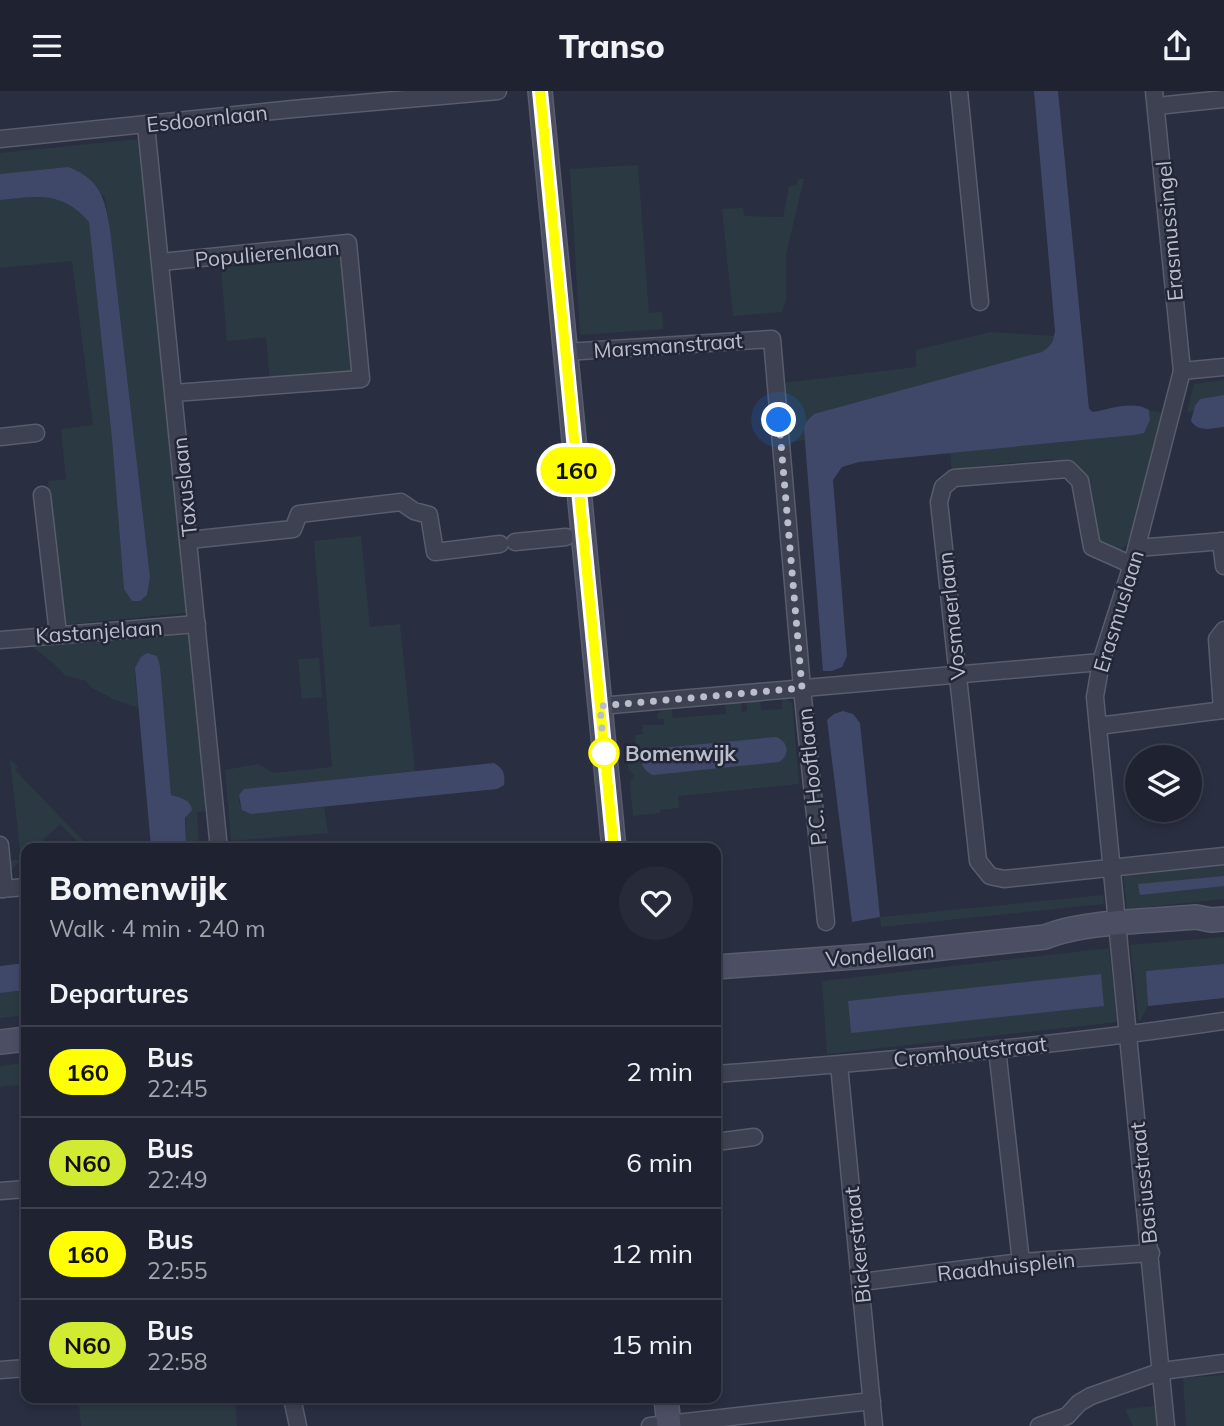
<!DOCTYPE html>
<meta charset="utf-8">
<style>
body{margin:0;font-family:Mulish,sans-serif;background:#272a39;color:#f1f3f6;height:100vh;display:flex;flex-direction:column;font-size:26px;white-space:nowrap}
*{box-sizing:border-box;margin:0}
p{font-size:23px;color:#a1a4ab}
.icon{flex:none;width:38px;height:38px;fill:none;stroke:currentColor;stroke-width:2;stroke-linecap:round;stroke-linejoin:round}
.map{position:relative;flex:1;overflow:hidden}
.drawer{position:absolute;left:21px;top:752px;width:700px;height:560px;display:flex;flex-direction:column;background:#1f2231;border-radius:14px;box-shadow:0 4px 10px #0003,0 0 0 2px #3c3f4d}
.drawer>*{flex:none}
.badge{padding:0 14px;border-radius:23px;font-size:24px;line-height:46px}
.tools{position:absolute;left:1125px;top:654px;display:grid;gap:14px}
.tools a{display:grid;place-items:center;width:77px;height:77px;border-radius:50%;background:#1f2231;box-shadow:0 4px 10px #0003,0 0 0 2px #3c3f4d;font-size:35px}
.you{position:absolute;width:35px;height:35px;margin:-18px;border:5px solid #fff;border-radius:50%;background:#1a73e8;box-shadow:0 0 0 10px #1a73e833}
.map>.badge{position:absolute;translate:-50% -50%;box-shadow:0 0 0 4px #fff}
h2{padding:0 28px;font-size:26px;line-height:63px}
.round{display:grid;place-items:center;flex:none;width:74px;height:74px;border-radius:37px;background:#272a39}
.summary{display:flex;align-items:center;justify-content:space-between;height:119px;padding:0 28px}
h1{font-size:33px;font-weight:800;line-height:52px}
ul{padding:0;list-style:none}
li{display:flex;align-items:center;gap:21px;height:91px;padding:0 28px;border-top:2px solid #3c3f4d}
li div{flex:1}
li b{display:block;font-size:26px}
li em{font-style:normal}
li .badge{min-width:77px;font-weight:700;text-align:center}
header{display:flex;justify-content:space-between;align-items:center;height:91px;padding:0 28px;background:#1f2231;font-size:32px;font-weight:800}
.map>svg:first-child{display:block}
.green{fill:#2b3a42;fill-rule:evenodd}
.water{fill:#404869}
.lines{fill:none;stroke-linecap:round;stroke-linejoin:round}
.street-casing{stroke:#585c6c;stroke-width:19}
.secondary-casing{stroke:#585c6c;stroke-width:26}
.street{stroke:#3d4151;stroke-width:16}
.secondary{stroke:#4c4f64;stroke-width:23}
.line-casing{stroke:#fff;stroke-width:16}
.line{stroke:#ff0;stroke-width:10}
.walk{stroke:#babdcb;stroke-width:7;stroke-dasharray:0 12.6}
.stop-dot{fill:#fff;stroke:#ff0;stroke-width:3.5}
.labels{text-anchor:middle;dominant-baseline:central;stroke-width:5;stroke-linejoin:round;paint-order:stroke}
.street-label{font-size:21px;fill:#babdcb;stroke:#222637}
.stop-label{font-size:21px;font-weight:bold;fill:#babdcb;stroke:#222637;text-anchor:start}
</style>
<header><svg class="icon" aria-label="menu" viewBox="0 0 24 24"><path d="M4 6h16M4 12h16M4 18h16"/></svg>Transo<svg class="icon" aria-label="share" viewBox="0 0 24 24"><path d="M12 15V3M7 8l5-5 5 5M5 13v7h14v-7"/></svg></header>
<div class="map">
<svg width="1224" height="1335" viewBox="0 0 1224 1335">
<rect width="100%" height="100%" fill="#292e41"/>
<g class="green">
<path d="M139 48 186 522 61 534 48 390 66 388 61 338 93 334 72 170 0 177V109C38 105 61 100 89 131L112 348 124 498 140 510 147 504 150 486 110 138 105 106 68 76 0 83V62Z"/>
<polygon points="638,74 649,222 662,221 663,238 580,244 570,78"/>
<polygon points="798,88 804,88 786,163 786,209 782,221 733,225 722,118 743,117 744,125 783,126 789,95 797,94"/>
<polygon points="345,165 355,280 270,289 266,246 227,250 221,177"/>
<polygon points="991,241 1054,245 1050,256 1043,261 804,338 805,349 790,351 783,292 916,276 916,259"/>
<polygon points="1224,289 1224,304 1200,308 1194,320 1187,321 1194,293"/>
<path d="M1149 319 1162 322 1130 447C1124 462 1114 461 1100 458L1085 386C1078 373 1070 373 1057 372L1054 368 968 376 964 382 952 383 950 362 1134 344 1144 341 1150 329Z"/>
<polygon points="361,445 370,536 400,533 415,680 244,698 239,704 239,712 251,723 324,716 328,742 231,750 225,679 258,673 274,682 332,676 314,450"/>
<path d="M190 543 209 720 197 721 199 758H182L186 754V708L171 704 160 575 157 565 146 563C129 573 137 599 139 617L113 608 92 597 86 590 66 585 53 572 29 553Z"/>
<polygon points="319,567 322,606 302,608 298,568"/>
<polygon points="785,604 785,607 792,612 799,693 678,705 679,717 660,719 660,722 633,725 630,692 634,684 628,678 627,666 637,665 635,644 643,643 642,634 664,634 664,628 658,628 657,624 665,615 671,614 673,627 726,623 725,611 741,610 742,621 747,620 746,610 760,609 761,619 782,618 782,607"/>
<polygon points="10,669 18,676 15,679 83,750 80,753 60,733 34,758 26,758 26,765 10,780 9,770 21,768"/>
<polygon points="1224,772 1224,808 1127,818 1123,782"/>
<polygon points="1103,804 1104,813 881,836 880,826"/>
<polygon points="1224,846 1224,873 1147,880 1148,915 1139,931 1130,854"/>
<path d="M1109 857 1117 931 827 963 822 890ZM1101 883 1104 915 851 941 848 911Z"/>
<polygon points="26,899 26,924 0,927 0,902"/>
<polygon points="26,972 26,993 0,996 0,975"/>
<polygon points="1224,1284 1224,1335 1186,1335 1183,1287"/>
<polygon points="78,1307 235,1307 237,1335 81,1335"/>
<polygon points="1154,1315 1157,1335 1133,1335 1125,1318"/>
</g>
<g class="water">
<path d="M1034 0H1058L1089 318 1093 321C1109 318 1134 309 1149 319L1150 329 1144 342 1134 344 859 371 842 376 833 389 847 565 842 576 832 580H823L804 338 806 331 814 323 1042 261C1052 255 1053 250 1055 240Z"/>
<path d="M68 76C100 88 105 107 110 138L150 486 147 504 140 510H132L124 498 112 348 89 131C62 100 38 105 0 109V83Z"/>
<path d="M1224 304V336C1211 337 1199 342 1191 330L1195 315 1200 308Z"/>
<path d="M147 562 157 565 160 575 171 704C181 707 190 708 192 719L185 727 186 754 182 758H153L151 756 135 577 141 566Z"/>
<polygon points="843,620 853,623 860,632 880,826 852,831 827,629 834,623"/>
<path d="M776 646C789 651 790 664 779 671L653 684C640 679 638 665 650 658Z"/>
<path d="M494 672C504 678 505 683 504 694L497 698 251 723 242 719 239 704 244 698Z"/>
<polygon points="1224,785 1224,795 1140,804 1138,793"/>
<polygon points="26,872 26,899 0,902 0,875"/>
<polygon points="1224,873 1224,907 1148,915 1146,880"/>
<polygon points="1101,883 1104,915 851,942 848,910"/>
</g>
<g class="lines">
<defs>
<g id="street">
<polyline points="959,0 980,211"/>
<polyline points="1154,0 1182,280 1132,474 1101,571 1095,606 1166,1335"/>
<polyline points="1157,15 1224,8"/>
<polyline points="146,34 219,758"/>
<polyline points="0,48 293,18 498,0"/>
<polyline points="161,171 348,152 361,288 174,302"/>
<polyline points="565,261 772,248 802,597 826,831"/>
<polyline points="1182,280 1224,276"/>
<polyline points="0,346 36,342"/>
<polyline points="42,404 58,543"/>
<polyline points="189,449 293,438 299,423 401,411 414,420 429,424 435,461 500,453"/>
<polyline points="1221,450 1224,475"/>
<polyline points="515,451 566,446"/>
<polyline points="1137,457 1224,450"/>
<polyline points="1132,474 1092,456 1080,390 1068,378 954,387 943,396 939,411 978,770 990,785 1004,788 1224,765"/>
<polyline points="0,549 197,533"/>
<polyline points="600,615 1101,571"/>
<polyline points="1222,619 1217,548 1224,539"/>
<polyline points="1098,635 1224,619"/>
<polyline points="0,754 4,798"/>
<polyline points="0,798 26,796"/>
<polyline points="997,958 1021,1171"/>
<polyline points="839,974 874,1335"/>
<path d="M716 983C886 970 1056 955 1224 930"/>
<polyline points="716,1051 754,1046"/>
<polyline points="0,1100 26,1098"/>
<polyline points="861,1191 1021,1171 1151,1162"/>
<polyline points="0,1279 26,1277"/>
<polyline points="292,1307 298,1335"/>
<polyline points="650,1335 872,1310"/>
<polyline points="1039,1335 1067,1325 1079,1312 1091,1305 1162,1280 1224,1272"/>
</g>
<g id="secondary">
<polyline points="540,0 614,758"/>
<path d="M716 876 868 865 1045 846C1083 830 1153 830 1196 826L1211 829 1224 828"/>
<polyline points="0,951 26,948"/>
<polyline points="666,1307 669,1335"/>
</g>
</defs>
<use href="#street" class="street-casing"/>
<use href="#secondary" class="secondary-casing"/>
<use href="#street" class="street"/>
<use href="#secondary" class="secondary"/>
</g>
<g class="lines">
<defs>
<polyline id="line" points="540,0 614,758"/>
</defs>
<use href="#line" class="line-casing"/>
<use href="#line" class="line"/>
<polyline class="walk" points="604,662 600,615 802,597 779,329"/>
</g>
<circle class="stop-dot" cx="604" cy="662" r="14"/>
<g class="labels">
<g class="street-label">
<text transform="translate(207 27) rotate(-6)">Esdoornlaan</text>
<text transform="translate(1169 140) rotate(-95)">Erasmussingel</text>
<text transform="translate(267 162) rotate(-5)">Populierenlaan</text>
<text transform="translate(668 254) rotate(-4)">Marsmanstraat</text>
<text transform="translate(184 396) rotate(-96)">Taxuslaan</text>
<text transform="translate(1118 520) rotate(-73)">Erasmuslaan</text>
<text transform="translate(951 525) rotate(-96)">Vosmaerlaan</text>
<text transform="translate(99 540) rotate(-4)">Kastanjelaan</text>
<text transform="translate(811 686) rotate(-96)">P.C. Hooftlaan</text>
<text transform="translate(880 863) rotate(-5)">Vondellaan</text>
<text transform="translate(970 960) rotate(-6)">Cromhoutstraat</text>
<text transform="translate(1143 1092) rotate(-96)">Basiusstraat</text>
<text transform="translate(857 1154) rotate(-96)">Bickerstraat</text>
<text transform="translate(1006 1175) rotate(-6)">Raadhuisplein</text>
</g>
<g class="stop-label">
<text x="625" y="662">Bomenwijk</text>
</g>
</g>
</svg>
<div class="tools">
<a><svg class="icon" aria-label="layers" viewBox="0 0 24 24"><path d="M12 4l9 5-9 5-9-5zM3 14l9 5 9-5"/></svg></a>
</div>
<div class="you" style="left:779px;top:329px"></div>
<b class="badge" style="left:576px;top:379px;background:#ff0;color:#111">160</b>
<section class="drawer">
<div class="summary"><div><h1>Bomenwijk</h1><p>Walk · 4 min · 240 m</p></div><a class="round"><svg class="icon" aria-label="heart" viewBox="0 0 24 24"><path d="M12 20l-8-8c-3-5 5-10 8-4 3-6 11-1 8 4z"/></svg></a></div>
<h2>Departures</h2>
<ul>
<li><span class="badge" style="background:#ff0;color:#111">160</span><div><b>Bus</b><p>22:45</p></div><em>2 min</em></li>
<li><span class="badge" style="background:#d1ea32;color:#111">N60</span><div><b>Bus</b><p>22:49</p></div><em>6 min</em></li>
<li><span class="badge" style="background:#ff0;color:#111">160</span><div><b>Bus</b><p>22:55</p></div><em>12 min</em></li>
<li><span class="badge" style="background:#d1ea32;color:#111">N60</span><div><b>Bus</b><p>22:58</p></div><em>15 min</em></li>
</ul>
</section>
</div>
